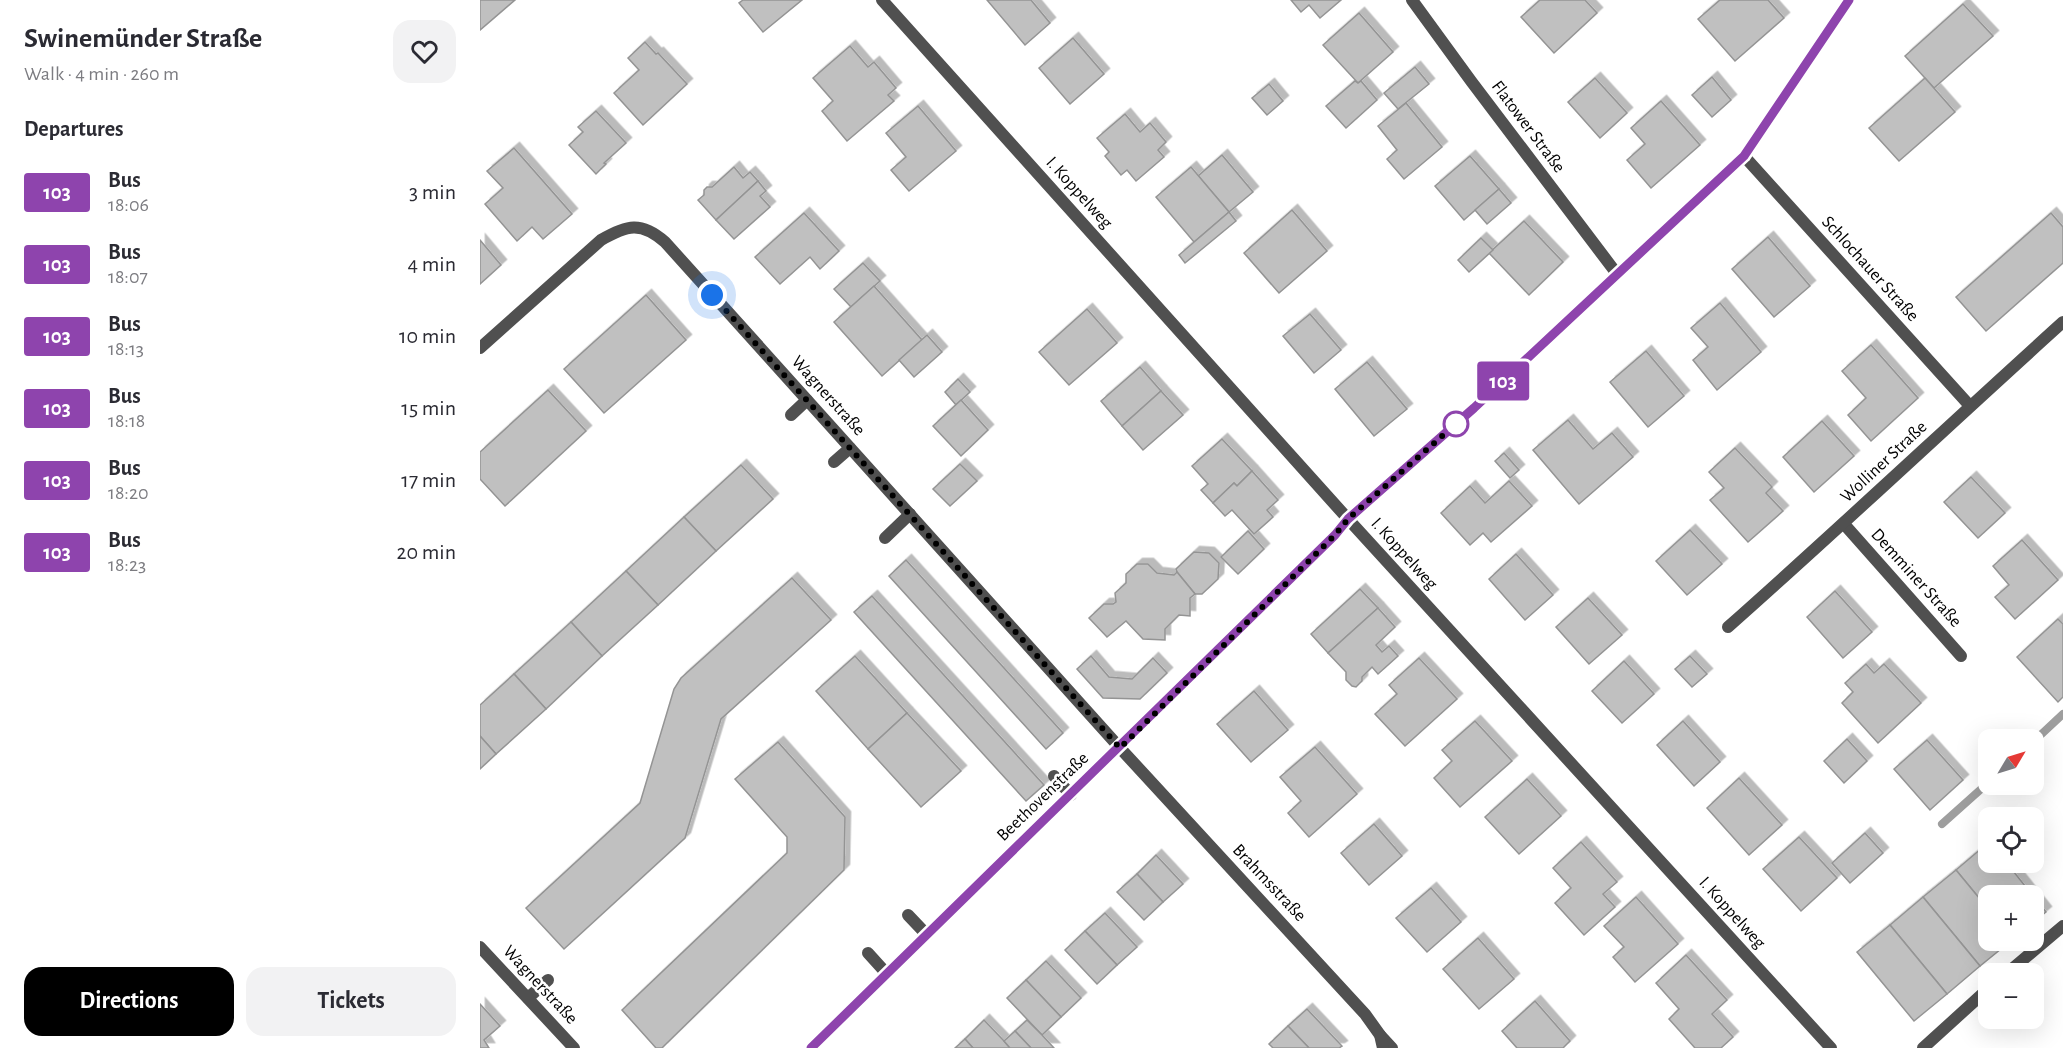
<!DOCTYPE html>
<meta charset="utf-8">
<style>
body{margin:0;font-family:"Alegreya Sans",sans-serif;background:#f2f2f3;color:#2b2b33;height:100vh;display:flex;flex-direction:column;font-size:22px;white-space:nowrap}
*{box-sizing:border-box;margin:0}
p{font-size:20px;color:#7c7c81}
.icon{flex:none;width:33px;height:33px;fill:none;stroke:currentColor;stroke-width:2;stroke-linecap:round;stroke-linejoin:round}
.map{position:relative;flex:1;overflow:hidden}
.drawer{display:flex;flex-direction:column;background:#fff;width:480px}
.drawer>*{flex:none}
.badge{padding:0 12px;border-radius:4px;font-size:21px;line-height:39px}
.needle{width:39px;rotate:52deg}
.controls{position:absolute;left:1498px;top:729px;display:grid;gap:12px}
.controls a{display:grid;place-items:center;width:66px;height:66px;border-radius:12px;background:#fff;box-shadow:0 6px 24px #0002;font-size:30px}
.you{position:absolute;width:30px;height:30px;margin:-15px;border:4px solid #fff;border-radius:50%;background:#1a73e8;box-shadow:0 0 0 9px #1a73e833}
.map>.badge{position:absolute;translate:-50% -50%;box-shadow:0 0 0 3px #fff}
h2{padding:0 24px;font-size:22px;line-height:54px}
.round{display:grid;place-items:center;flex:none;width:63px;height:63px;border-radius:18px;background:#f2f2f3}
.head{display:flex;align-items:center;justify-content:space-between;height:102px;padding:0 24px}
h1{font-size:28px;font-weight:600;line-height:45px}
.action{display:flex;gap:12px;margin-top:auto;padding:12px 24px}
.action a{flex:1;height:69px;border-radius:18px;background:#000;color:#fff;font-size:24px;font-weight:600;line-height:69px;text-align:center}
.action a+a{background:#f2f2f3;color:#2b2b33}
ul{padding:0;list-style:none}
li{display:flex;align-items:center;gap:18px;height:72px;padding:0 24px}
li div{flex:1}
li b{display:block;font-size:22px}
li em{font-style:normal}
li .badge{min-width:66px;font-weight:700;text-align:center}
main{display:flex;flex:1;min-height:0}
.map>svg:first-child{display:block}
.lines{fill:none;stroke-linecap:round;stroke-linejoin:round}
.stream{stroke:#9e9e9e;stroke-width:8}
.building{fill:#c0c0c0;stroke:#949494;stroke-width:1.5;filter:url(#shadow)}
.service{stroke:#505050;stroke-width:12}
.minor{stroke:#505050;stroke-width:12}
.tertiary{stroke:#505050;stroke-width:12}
.line-casing{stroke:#fff;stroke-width:14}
.line{stroke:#8e44ad;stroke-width:9}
.walk{stroke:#000;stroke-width:6;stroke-dasharray:0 10.8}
.stop-dot{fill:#fff;stroke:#8e44ad;stroke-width:3}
.labels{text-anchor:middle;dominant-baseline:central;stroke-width:5;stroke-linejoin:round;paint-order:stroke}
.street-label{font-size:18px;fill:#000;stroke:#fff}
</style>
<main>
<section class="drawer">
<div class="head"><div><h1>Swinemünder Straße</h1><p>Walk · 4 min · 260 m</p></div><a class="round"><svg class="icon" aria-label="heart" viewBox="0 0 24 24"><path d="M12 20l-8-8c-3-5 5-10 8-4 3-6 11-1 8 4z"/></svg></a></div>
<h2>Departures</h2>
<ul>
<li><span class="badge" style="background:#8e44ad;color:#fff">103</span><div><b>Bus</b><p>18:06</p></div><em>3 min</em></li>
<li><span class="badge" style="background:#8e44ad;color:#fff">103</span><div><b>Bus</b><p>18:07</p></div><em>4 min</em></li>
<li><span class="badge" style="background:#8e44ad;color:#fff">103</span><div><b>Bus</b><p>18:13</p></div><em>10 min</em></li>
<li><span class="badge" style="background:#8e44ad;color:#fff">103</span><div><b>Bus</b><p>18:18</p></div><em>15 min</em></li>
<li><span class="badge" style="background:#8e44ad;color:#fff">103</span><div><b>Bus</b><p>18:20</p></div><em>17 min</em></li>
<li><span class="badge" style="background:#8e44ad;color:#fff">103</span><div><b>Bus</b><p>18:23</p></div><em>20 min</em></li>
</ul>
<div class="action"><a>Directions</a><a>Tickets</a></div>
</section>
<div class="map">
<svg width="1583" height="1048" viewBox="0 0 1583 1048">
<defs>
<filter id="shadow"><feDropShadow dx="5.5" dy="-5.5" stdDeviation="0" flood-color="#0004"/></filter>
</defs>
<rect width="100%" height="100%" fill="#fff"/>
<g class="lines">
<g class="stream">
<polyline points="1554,741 1583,714"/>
<polyline points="1462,824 1509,782"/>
</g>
</g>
<g class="building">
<polygon points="0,0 35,0 0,30"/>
<polygon points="263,0 322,0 283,32 259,3"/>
<polygon points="507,0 551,0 570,23 545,45"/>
<polygon points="811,0 861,0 840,18 829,5 821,12"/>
<polygon points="1060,0 1105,0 1117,13 1074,53 1041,17"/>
<polygon points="1240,0 1288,0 1304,18 1255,61 1218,19"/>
<polygon points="1483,4 1513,36 1454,88 1425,56"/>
<polygon points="879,13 913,52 878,83 843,45"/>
<polygon points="593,38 624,74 590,104 559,68"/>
<polygon points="165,42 176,54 178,53 207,84 163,125 134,93 159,70 148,58"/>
<polygon points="370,46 388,67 394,62 416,88 408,95 414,101 367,141 342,111 353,101 333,78"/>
<polygon points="935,67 949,84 918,109 904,93"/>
<polygon points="1232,77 1251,100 1232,117 1212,95"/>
<polygon points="1115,78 1147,113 1120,138 1088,102"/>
<polygon points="1445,78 1475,112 1419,161 1389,128"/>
<polygon points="875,81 878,83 881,81 897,100 866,128 846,106"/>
<polygon points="789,84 803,101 787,115 772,98"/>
<polygon points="1181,101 1220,145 1171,188 1147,160 1165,144 1151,128"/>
<polygon points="926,103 962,147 924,179 907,159 917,150 898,126"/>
<polygon points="438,106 476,151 429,191 411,170 426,157 406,133"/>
<polygon points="116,111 146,143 124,163 126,164 116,174 89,145 103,132 98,127"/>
<polygon points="645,114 660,132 670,123 686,142 678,150 684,157 656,181 647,170 641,175 625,156 629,152 617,138"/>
<polygon points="34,148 92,214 63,239 52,227 37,241 5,204 23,188 7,171"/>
<polygon points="742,155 773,192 749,212 718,176"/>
<polygon points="990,156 1019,189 984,220 955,186"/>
<polygon points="254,167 263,178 270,172 278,181 236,220 218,200 224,195 224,190 227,187 232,187"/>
<polygon points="711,167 749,212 714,242 676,197"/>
<polygon points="278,181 286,191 280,196 290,207 254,239 236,220"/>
<polygon points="1019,189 1031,203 1007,224 995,210"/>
<polygon points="812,210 847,251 799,293 764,253"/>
<polygon points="749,212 756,221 705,263 699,255"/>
<polygon points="324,213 359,251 340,269 330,257 300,284 275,257"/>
<polygon points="1571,213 1583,227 1583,263 1506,331 1476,297"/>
<polygon points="1044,221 1083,262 1049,295 1009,253"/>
<polygon points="1288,237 1330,286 1294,317 1252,269"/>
<polygon points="1001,238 1013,250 989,272 978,260"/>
<polygon points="0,240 21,265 0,284"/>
<polygon points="383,263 400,281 371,307 354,289"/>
<polygon points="394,286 442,340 402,376 354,322"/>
<polygon points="166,295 206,340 124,413 84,369"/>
<polygon points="1240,303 1281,352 1237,390 1213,360 1228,347 1211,328"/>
<polygon points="607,309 637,343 589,385 559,352"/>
<polygon points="830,314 861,350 834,373 803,336"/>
<polygon points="447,335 462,352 434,377 419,360"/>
<polygon points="1391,345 1438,398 1391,441 1368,415 1386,398 1362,371"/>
<polygon points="1166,351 1204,396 1168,427 1130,382"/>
<polygon points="887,362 927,409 894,436 855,389"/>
<polygon points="660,367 681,391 642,426 621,401"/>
<polygon points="478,379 490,392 476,405 465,392"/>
<polygon points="68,390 106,431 25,506 0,479 0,452"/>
<polygon points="681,391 703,415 663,450 642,426"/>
<polygon points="481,400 508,430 481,456 453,426"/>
<polygon points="1088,420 1113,449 1132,433 1153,457 1099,504 1053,450"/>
<polygon points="1342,421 1374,456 1334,492 1303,457"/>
<polygon points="742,439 772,471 757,486 754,483 733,503 721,490 728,484 712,466"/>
<polygon points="1255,448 1292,487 1286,493 1303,511 1268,542 1230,500 1244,488 1229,472"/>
<polygon points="1024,453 1039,470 1030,478 1015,461"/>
<polygon points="480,464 497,481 470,506 453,489"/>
<polygon points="261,465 293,499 236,551 204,517"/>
<polygon points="772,471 798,500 787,510 793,517 774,534 752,510 745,516 733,503 754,483 757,486"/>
<polygon points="1491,477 1525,513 1498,538 1464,502"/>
<polygon points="1029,481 1052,506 1011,542 1003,533 990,545 961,513 990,486 1005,503"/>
<polygon points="204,517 236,551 178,605 146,571"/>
<polygon points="1210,530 1242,564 1207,595 1176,561"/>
<polygon points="768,531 784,549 758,574 741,557"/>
<polygon points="1542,540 1578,580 1535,619 1515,597 1529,585 1513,566"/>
<polygon points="714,552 729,553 739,563 738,579 722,594 715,594 697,572 696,569"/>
<polygon points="1036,554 1073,595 1045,620 1009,579"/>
<polygon points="426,560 583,733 566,749 409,576"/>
<polygon points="657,564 668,564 677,573 694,575 697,572 715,594 710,598 710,616 699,615 685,629 685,640 663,639 646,621 627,637 609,618 624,604 633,604 636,602 635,593 646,583 646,574"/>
<polygon points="146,571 178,605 122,656 91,622"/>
<polygon points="312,578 351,620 241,719 205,838 84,949 46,908 160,803 194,689 201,678"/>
<polygon points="880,589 898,608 848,653 831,634"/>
<polygon points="1355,591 1392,632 1363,658 1327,617"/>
<polygon points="392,596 564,785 546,801 374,612"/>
<polygon points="1108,598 1142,635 1109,664 1076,627"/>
<polygon points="898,608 915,627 896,645 902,652 909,646 918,656 898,674 892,667 882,677 882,681 876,687 872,686 866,680 866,672 848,653"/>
<polygon points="1578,619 1583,624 1583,697 1578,702 1537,657"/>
<polygon points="91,622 122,656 66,709 34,674"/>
<polygon points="375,656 427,713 388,749 336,691"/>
<polygon points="611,656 629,677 652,679 673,658 687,673 660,699 623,698 597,669"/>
<polygon points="1210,656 1227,674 1212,687 1195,669"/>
<polygon points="939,658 977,699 925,746 895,714 917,694 909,685"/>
<polygon points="1144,661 1174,694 1142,723 1112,691"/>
<polygon points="1386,664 1394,673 1404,664 1441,703 1398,743 1362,703 1373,692 1365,683"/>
<polygon points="34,674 66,709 16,754 0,736 0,705"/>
<polygon points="774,691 808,730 771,762 737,724"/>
<polygon points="427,713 481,771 441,807 388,749"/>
<polygon points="995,721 1032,761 980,807 954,778 972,761 962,750"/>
<polygon points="1203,721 1240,762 1214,786 1177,745"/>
<polygon points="0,736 16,754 0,769"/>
<polygon points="1367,739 1387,761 1364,783 1344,761"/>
<polygon points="1447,740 1483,780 1450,810 1414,769"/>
<polygon points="298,742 365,817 364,870 187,1043 182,1048 176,1048 142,1010 307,853 307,837 255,779"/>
<polygon points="835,747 877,794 829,837 808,813 821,801 800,777"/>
<polygon points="1259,778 1302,825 1269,855 1227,808"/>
<polygon points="1047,779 1081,816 1039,854 1005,817"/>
<polygon points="894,824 922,856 889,885 861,853"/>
<polygon points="1385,833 1403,853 1370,883 1352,863"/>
<polygon points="1319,837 1357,878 1321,911 1283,869"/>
<polygon points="1101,842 1137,882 1123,894 1135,907 1104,935 1075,903 1091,888 1073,868"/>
<polygon points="1509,842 1509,862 1526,862 1553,896 1509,896 1509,910 1476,870"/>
<polygon points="676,855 703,884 683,902 657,874"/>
<polygon points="1476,870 1509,910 1509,940 1532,940 1500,966 1443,897"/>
<polygon points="657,874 683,902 664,920 637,892"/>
<polygon points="951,888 981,922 947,952 916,918"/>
<polygon points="1156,897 1198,944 1155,982 1133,957 1144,947 1124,926"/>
<polygon points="1443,897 1500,966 1467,994 1410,925"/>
<polygon points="1554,897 1566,912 1554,922"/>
<polygon points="625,913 657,947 637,965 605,931"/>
<polygon points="1410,925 1467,994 1434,1021 1377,952"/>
<polygon points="605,931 637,965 617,984 585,950"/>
<polygon points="998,938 1034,979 999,1009 963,969"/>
<polygon points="1206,955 1247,1000 1232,1014 1253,1037 1241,1048 1215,1048 1189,1019 1199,1009 1176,983"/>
<polygon points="566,961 601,998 581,1017 546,980"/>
<polygon points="546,980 581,1017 562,1035 527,998"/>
<polygon points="1055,1001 1090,1041 1083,1048 1037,1048 1022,1031"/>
<polygon points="0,1004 20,1026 4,1040 9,1048 0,1048"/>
<polygon points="827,1009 862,1046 859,1048 829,1048 808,1026"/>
<polygon points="504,1020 524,1041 530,1048 493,1048 485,1039"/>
<polygon points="547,1020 562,1035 574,1048 551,1048 535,1031"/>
<polygon points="808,1026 829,1048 793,1048 789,1044"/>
<polygon points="535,1031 551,1048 530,1048 524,1041"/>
<polygon points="485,1039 493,1048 475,1048"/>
</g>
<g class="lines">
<g class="service">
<polyline points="311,415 327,400"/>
<polyline points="354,462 370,448"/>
<polyline points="405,538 430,514"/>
<polyline points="574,776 591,795"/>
<polyline points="428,915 447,935"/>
<polyline points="388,953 407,974"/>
<polyline points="48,998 68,980"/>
<polyline points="900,1035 912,1048"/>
</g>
<g class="minor">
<polyline points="932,0 991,81 1137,274"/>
<polyline points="1264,156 1490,406"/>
<path d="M0 348 121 240C147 225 161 221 185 242L640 748 885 1014 900 1035 903 1048"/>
<polyline points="1364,524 1481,656"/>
<path d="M1248 627C1361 527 1471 423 1583 322"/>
<polyline points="0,947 94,1048"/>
<polyline points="1526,974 1583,926"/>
<polyline points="331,1048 855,535 868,519 994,408 1264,156 1369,0"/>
<polyline points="1443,1048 1509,988"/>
</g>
<polyline class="tertiary" points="402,0 868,519 1351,1048"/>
</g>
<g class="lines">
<defs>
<polyline id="line" points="331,1048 855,535 868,519 994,408 1264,156 1369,0"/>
</defs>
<use href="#line" class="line-casing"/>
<use href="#line" class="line"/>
<polyline class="walk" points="232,295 640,748 855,535 868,519 978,422 976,424"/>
</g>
<circle class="stop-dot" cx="976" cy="424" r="12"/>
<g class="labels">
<g class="street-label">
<text transform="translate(1048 127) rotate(53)">Flatower Straße</text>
<text transform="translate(599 193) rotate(48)">I. Koppelweg</text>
<text transform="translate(1390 269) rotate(48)">Schlochauer Straße</text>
<text transform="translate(348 396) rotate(48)">Wagnerstraße</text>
<text transform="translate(1404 462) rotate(-43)">Wolliner Straße</text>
<text transform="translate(924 554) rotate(48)">I. Koppelweg</text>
<text transform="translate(1436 578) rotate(48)">Demminer Straße</text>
<text transform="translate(563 797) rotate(-44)">Beethovenstraße</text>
<text transform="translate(789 883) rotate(47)">Brahmsstraße</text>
<text transform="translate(1252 913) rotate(48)">I. Koppelweg</text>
<text transform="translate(60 985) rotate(47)">Wagnerstraße</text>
</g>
</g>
</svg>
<div class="controls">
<a><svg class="needle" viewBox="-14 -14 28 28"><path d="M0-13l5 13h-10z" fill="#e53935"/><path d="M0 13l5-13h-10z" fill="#7c7c81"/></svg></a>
<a><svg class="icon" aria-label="locate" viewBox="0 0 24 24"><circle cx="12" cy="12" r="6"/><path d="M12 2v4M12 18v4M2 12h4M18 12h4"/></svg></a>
<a>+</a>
<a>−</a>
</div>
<div class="you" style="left:232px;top:295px"></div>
<b class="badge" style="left:1023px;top:381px;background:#8e44ad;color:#fff">103</b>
</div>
</main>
